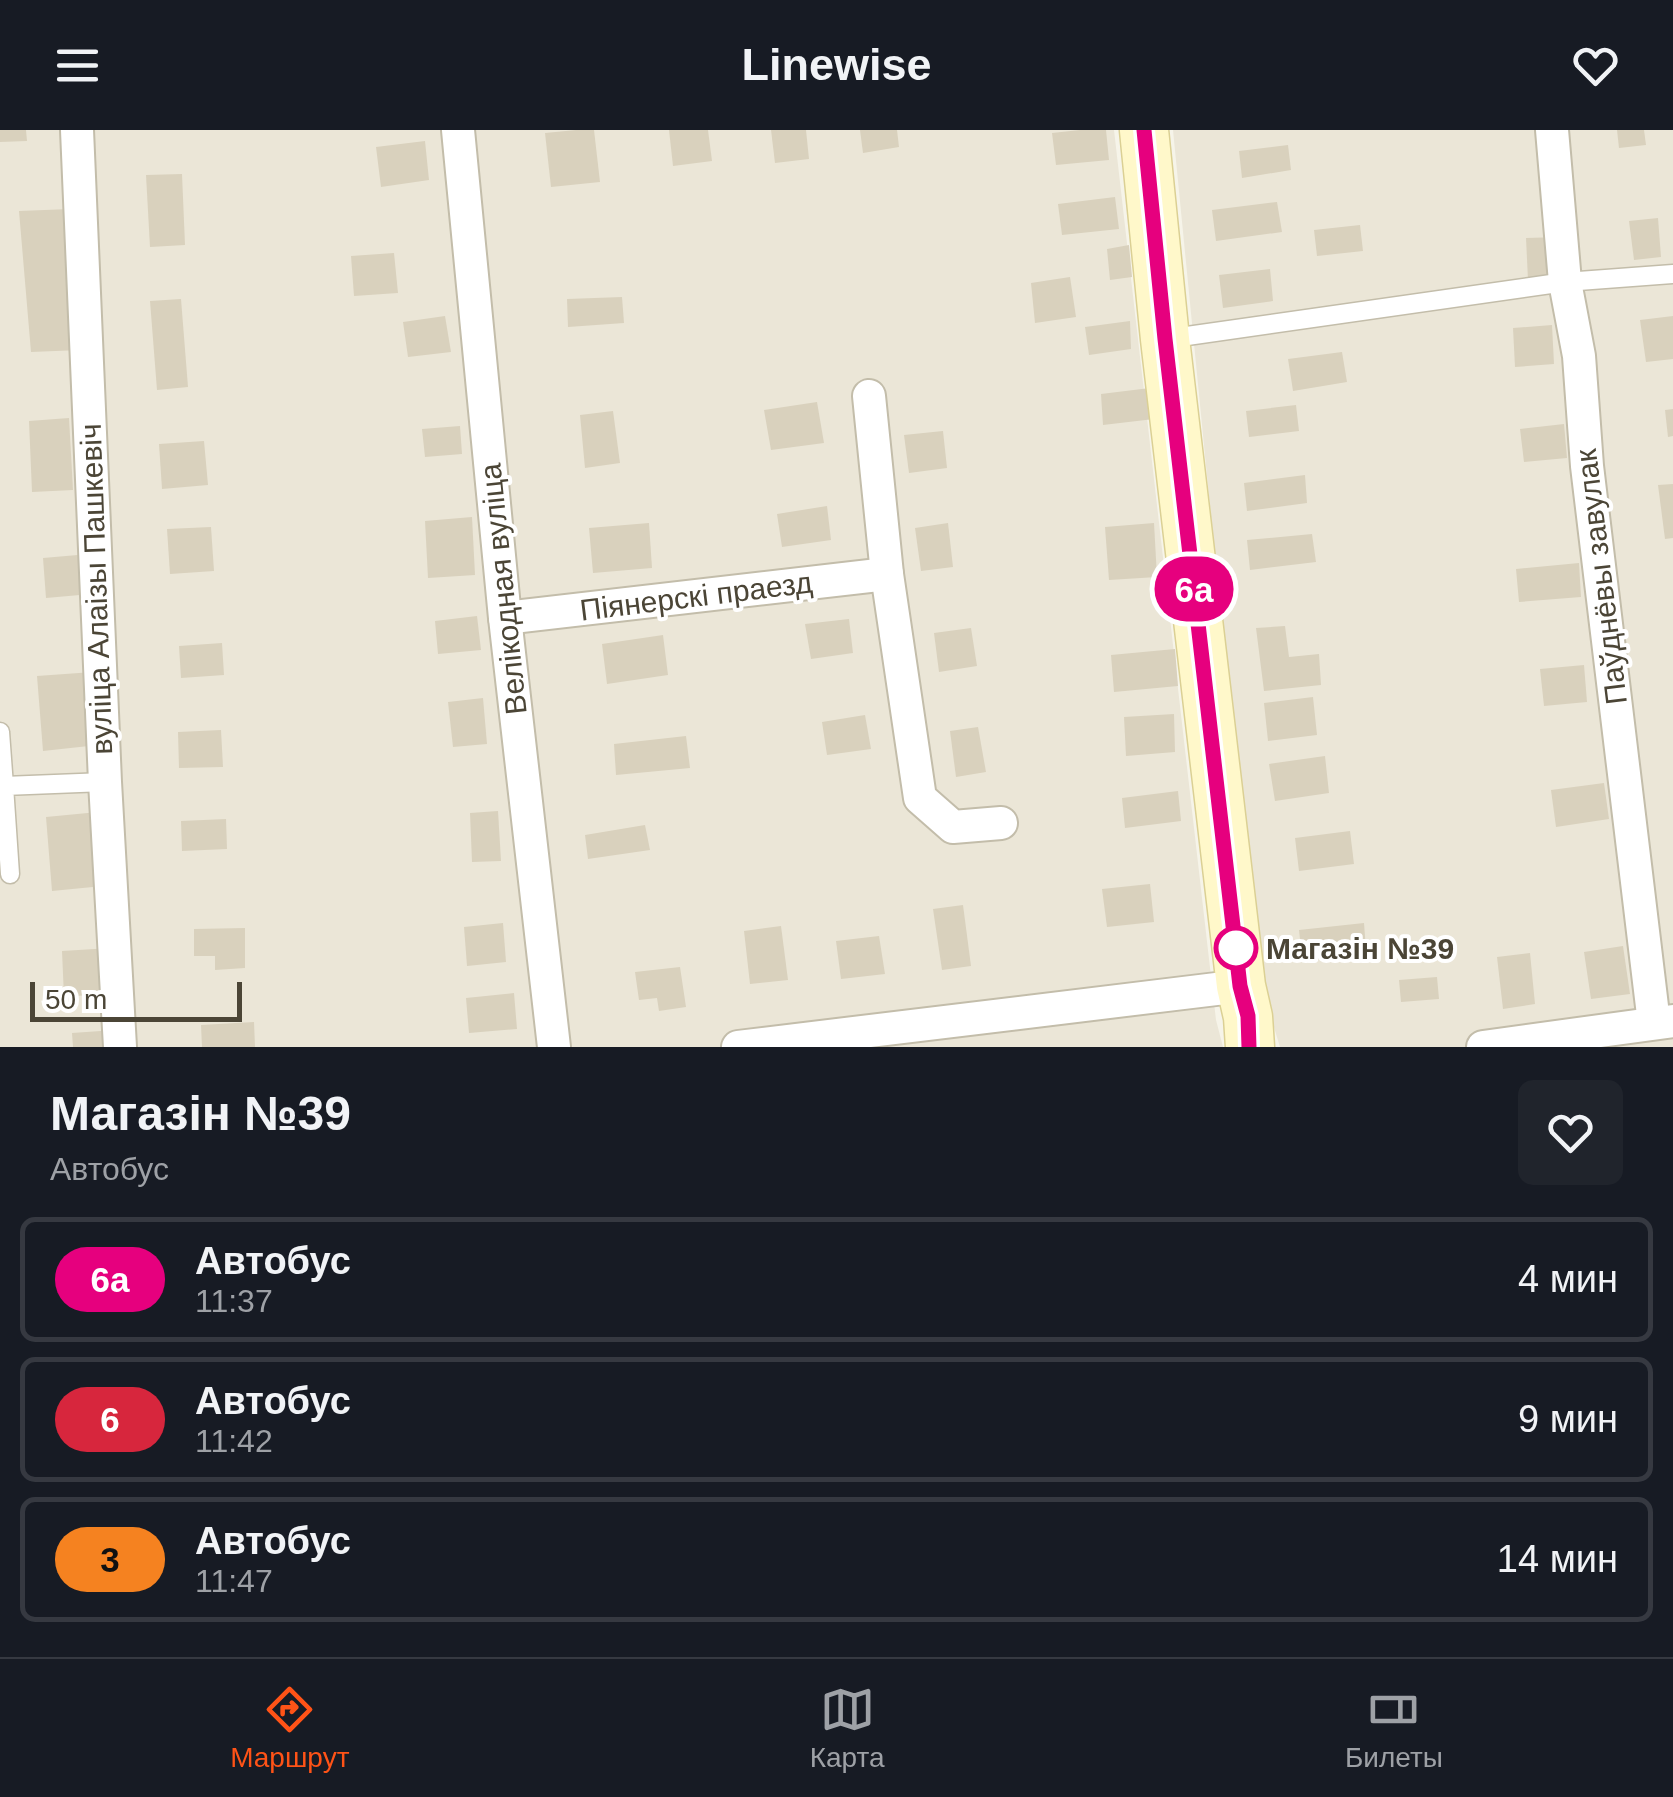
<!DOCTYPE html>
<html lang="ru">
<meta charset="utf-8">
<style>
body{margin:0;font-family:Arial,sans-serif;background:#20242c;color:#f1f3f6;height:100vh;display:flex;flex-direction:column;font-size:38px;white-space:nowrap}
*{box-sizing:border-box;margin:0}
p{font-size:32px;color:#9ea1a6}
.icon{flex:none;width:55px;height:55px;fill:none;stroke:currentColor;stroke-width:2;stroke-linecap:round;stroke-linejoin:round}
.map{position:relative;height:917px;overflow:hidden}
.details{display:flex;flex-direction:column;background:#171b24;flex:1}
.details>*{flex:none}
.badge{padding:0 20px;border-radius:32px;font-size:35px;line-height:65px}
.scale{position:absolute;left:30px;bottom:25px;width:212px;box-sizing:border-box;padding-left:10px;border:5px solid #4b4536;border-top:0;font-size:28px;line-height:35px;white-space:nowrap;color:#4b4536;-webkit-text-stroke:8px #fff;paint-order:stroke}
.map>.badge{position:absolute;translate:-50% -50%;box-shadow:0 0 0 5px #fff}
.round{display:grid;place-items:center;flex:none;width:105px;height:105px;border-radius:15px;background:#20242c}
.summary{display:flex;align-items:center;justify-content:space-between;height:170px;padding:0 50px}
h1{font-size:48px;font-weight:800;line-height:75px}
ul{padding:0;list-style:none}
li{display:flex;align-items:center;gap:30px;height:125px;margin:0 20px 15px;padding:0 30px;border:5px solid #363941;border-radius:15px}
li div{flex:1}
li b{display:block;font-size:38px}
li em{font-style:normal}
li .badge{min-width:110px;font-weight:700;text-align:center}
header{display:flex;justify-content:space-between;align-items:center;height:130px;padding:0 50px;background:#171b24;font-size:45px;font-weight:800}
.tab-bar{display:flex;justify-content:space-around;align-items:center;height:140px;border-top:2px solid #363941;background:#171b24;font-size:28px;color:#9ea1a6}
.tab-bar a{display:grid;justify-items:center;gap:5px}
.tab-bar .active{color:#ff5317}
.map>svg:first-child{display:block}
.residential{fill:#ebe6d7}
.building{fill:#d9d1bd}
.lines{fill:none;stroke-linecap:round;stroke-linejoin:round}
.lane-casing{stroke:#c3bdaa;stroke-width:21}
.street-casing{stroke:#c3bdaa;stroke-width:36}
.secondary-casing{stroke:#dbd094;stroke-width:51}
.lane{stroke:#fff;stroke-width:18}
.street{stroke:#fff;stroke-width:32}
.secondary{stroke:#fff8ca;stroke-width:48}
.line-casing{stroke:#fff;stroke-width:22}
.line{stroke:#e6007e;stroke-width:15}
.stop-dot{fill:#fff;stroke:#e6007e;stroke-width:5}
.labels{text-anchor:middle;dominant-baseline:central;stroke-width:8;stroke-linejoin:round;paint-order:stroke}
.street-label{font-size:30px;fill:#4b4536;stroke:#fff}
.stop-label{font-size:30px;font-weight:bold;fill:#4b4536;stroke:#fff;text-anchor:start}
</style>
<header><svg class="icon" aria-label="menu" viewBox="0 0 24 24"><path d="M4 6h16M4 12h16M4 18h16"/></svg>Linewise<svg class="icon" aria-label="heart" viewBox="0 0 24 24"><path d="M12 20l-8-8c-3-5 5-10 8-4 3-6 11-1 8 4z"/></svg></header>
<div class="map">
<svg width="1673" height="917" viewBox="0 0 1673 917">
<rect width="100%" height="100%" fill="#f6f4e9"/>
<g class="residential">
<polygon points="0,0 1114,0 1216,890 1223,917 0,917"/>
<polygon points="1173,0 1673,0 1673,917 1280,917 1266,871 1238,661"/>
</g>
<g class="building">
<polygon points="0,0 26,0 27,11 0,12"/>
<polygon points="576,0 594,0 600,52 551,57 545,3"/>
<polygon points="669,0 708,0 712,31 673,36"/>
<polygon points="771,0 806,0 809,29 775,33"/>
<polygon points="860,0 897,0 899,17 863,23"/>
<polygon points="1080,0 1106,0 1109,30 1056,35 1052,3"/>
<polygon points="1617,0 1644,0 1646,15 1619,18"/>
<polygon points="425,11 429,50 381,57 376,17"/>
<polygon points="1288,15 1291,40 1242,48 1239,21"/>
<polygon points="182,44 185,115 150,117 146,45"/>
<polygon points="1115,67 1119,99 1062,105 1058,74"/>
<polygon points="1277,72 1282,102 1216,111 1212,80"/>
<polygon points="70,79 80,220 31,222 19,81"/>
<polygon points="1658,88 1661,127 1634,130 1629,91"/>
<polygon points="1360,95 1363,121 1317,126 1314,100"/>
<polygon points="1559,107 1561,148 1528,150 1526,108"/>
<polygon points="1129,115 1132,147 1110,150 1107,119"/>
<polygon points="394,123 398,163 354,166 351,126"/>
<polygon points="1270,139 1273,171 1223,178 1219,145"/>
<polygon points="1070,147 1076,187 1035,193 1031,153"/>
<polygon points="622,167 624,193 568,197 567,169"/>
<polygon points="181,169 188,257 157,260 150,171"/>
<polygon points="445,186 451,222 408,227 403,192"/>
<polygon points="1673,186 1673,229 1646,232 1640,190"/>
<polygon points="1130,191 1131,219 1089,225 1085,197"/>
<polygon points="1552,195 1554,234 1515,237 1513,198"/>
<polygon points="1342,222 1347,252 1293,261 1288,229"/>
<polygon points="1150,258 1154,289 1103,295 1101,264"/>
<polygon points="817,272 824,313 771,320 764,280"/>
<polygon points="1296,275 1299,301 1249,307 1246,281"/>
<polygon points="1673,279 1673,306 1668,307 1665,280"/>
<polygon points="613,281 620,333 585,338 580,285"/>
<polygon points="69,288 73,360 32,362 29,291"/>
<polygon points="1564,294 1567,328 1524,332 1520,299"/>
<polygon points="460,296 462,324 425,327 422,299"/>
<polygon points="943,301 947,338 909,343 904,305"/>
<polygon points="204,311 208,355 162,359 159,314"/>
<polygon points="1305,345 1307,373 1247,381 1244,353"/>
<polygon points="1673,354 1673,408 1665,409 1658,355"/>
<polygon points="827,376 831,410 782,417 777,384"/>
<polygon points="472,387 475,445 428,448 425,391"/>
<polygon points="649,393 652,438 593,443 589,398"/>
<polygon points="948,393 953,437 921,441 915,398"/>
<polygon points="1154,393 1157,447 1109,450 1105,397"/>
<polygon points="211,397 214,441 170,444 167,399"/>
<polygon points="1312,404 1316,432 1250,440 1247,410"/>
<polygon points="89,424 91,464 46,468 43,428"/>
<polygon points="1579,433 1581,467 1519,472 1516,439"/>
<polygon points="477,486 481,520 438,524 435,491"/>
<polygon points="849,489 853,523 811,529 805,494"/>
<polygon points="1285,496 1289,527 1319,524 1321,555 1264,561 1256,498"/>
<polygon points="971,498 977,536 939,542 934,503"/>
<polygon points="663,505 668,545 607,554 602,514"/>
<polygon points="222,513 224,545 181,548 179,516"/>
<polygon points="1175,519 1178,556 1114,562 1111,525"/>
<polygon points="1584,535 1587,572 1544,576 1540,539"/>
<polygon points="93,542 98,615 43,621 37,546"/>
<polygon points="1313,567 1317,605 1268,611 1264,573"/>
<polygon points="483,568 487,614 453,617 448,572"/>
<polygon points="1174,584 1175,622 1126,626 1124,587"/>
<polygon points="865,585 871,619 827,625 822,592"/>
<polygon points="978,597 986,642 956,647 950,601"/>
<polygon points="221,600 223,637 179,638 178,602"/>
<polygon points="686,606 690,638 616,645 614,614"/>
<polygon points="1325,626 1329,663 1275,671 1269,634"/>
<polygon points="1604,653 1609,689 1556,697 1551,660"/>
<polygon points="1178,661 1181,691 1125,698 1122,668"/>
<polygon points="498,681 501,731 472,732 470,683"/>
<polygon points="98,682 103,756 52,761 46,687"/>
<polygon points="226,689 227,719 182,721 181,691"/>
<polygon points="645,695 650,720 588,729 585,705"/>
<polygon points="1350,701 1354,734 1299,741 1295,708"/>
<polygon points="1150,754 1154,792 1107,797 1102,759"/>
<polygon points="963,775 971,836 942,840 933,779"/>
<polygon points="503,793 506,832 467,836 464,797"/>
<polygon points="1364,793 1366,820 1302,827 1299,800"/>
<polygon points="781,796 788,850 750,854 744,801"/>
<polygon points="245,798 245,838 215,840 215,826 194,826 194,799"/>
<polygon points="879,806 885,844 841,849 836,811"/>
<polygon points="1623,816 1630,864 1591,869 1584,822"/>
<polygon points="111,818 113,863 64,867 62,821"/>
<polygon points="1530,823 1535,874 1503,879 1497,827"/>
<polygon points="680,837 686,877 659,881 657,868 639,870 635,842"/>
<polygon points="1437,847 1439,869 1401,872 1399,850"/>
<polygon points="514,863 517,899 469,903 466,868"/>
<polygon points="254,892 255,917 202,917 201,895"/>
<polygon points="115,900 116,917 73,917 72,903"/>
</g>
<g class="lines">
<defs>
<g id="lane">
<polyline points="1166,209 1565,152 1673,144"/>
<polyline points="0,602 4,656"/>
<polyline points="10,744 4,656 105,652"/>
</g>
<g id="street">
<polyline points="77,0 105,652 120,917"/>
<polyline points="458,0 505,488 554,917"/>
<polyline points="1552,0 1565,152 1579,226 1587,336 1654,893"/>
<polyline points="869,266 887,444 920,668 953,697 1001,693"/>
<polyline points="505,488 887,444"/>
<polyline points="738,917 1241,856"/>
<polyline points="1483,917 1673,891"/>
</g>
<polyline id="secondary" points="1144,0 1165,209 1241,856 1248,887 1250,917"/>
</defs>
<use href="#lane" class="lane-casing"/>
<use href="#street" class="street-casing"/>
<use href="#secondary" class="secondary-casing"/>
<use href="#lane" class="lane"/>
<use href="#street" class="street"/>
<use href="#secondary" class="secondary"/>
</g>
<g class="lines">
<defs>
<polyline id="line" points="1144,0 1165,209 1240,856 1248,886 1249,917"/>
</defs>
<use href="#line" class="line-casing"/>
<use href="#line" class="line"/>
</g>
<circle class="stop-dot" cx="1236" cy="818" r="20"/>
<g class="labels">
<g class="street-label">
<text transform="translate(1601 447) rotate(-97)">Паўднёвы завулак</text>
<text transform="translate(96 459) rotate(-92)">вуліца Алаізы Пашкевіч</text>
<text transform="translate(503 459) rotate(-96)">Велікодная вуліца</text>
<text transform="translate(696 466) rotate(-7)">Піянерскі праезд</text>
</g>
<g class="stop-label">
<text x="1266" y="818">Магазін №39</text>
</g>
</g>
</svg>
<div class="scale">50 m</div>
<b class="badge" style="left:1194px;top:459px;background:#e6007e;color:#fff">6а</b>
</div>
<section class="details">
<div class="summary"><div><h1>Магазін №39</h1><p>Автобус</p></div><a class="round"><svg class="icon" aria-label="heart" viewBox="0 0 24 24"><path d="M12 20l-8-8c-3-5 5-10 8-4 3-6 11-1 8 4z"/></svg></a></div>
<ul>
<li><span class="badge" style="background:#e6007e;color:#fff">6а</span><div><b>Автобус</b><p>11:37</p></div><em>4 мин</em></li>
<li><span class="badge" style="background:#d7263d;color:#fff">6</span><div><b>Автобус</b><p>11:42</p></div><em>9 мин</em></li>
<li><span class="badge" style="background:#f58220;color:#111">3</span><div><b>Автобус</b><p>11:47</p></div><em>14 мин</em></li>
</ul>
</section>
<nav class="tab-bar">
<a class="active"><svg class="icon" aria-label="directions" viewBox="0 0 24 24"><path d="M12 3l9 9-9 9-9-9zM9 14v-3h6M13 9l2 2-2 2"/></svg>Маршрут</a>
<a><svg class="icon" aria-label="map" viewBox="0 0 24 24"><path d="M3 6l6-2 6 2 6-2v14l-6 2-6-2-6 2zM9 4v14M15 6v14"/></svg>Карта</a>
<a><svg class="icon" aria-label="tickets" viewBox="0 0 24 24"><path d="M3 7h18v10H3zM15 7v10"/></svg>Билеты</a>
</nav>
